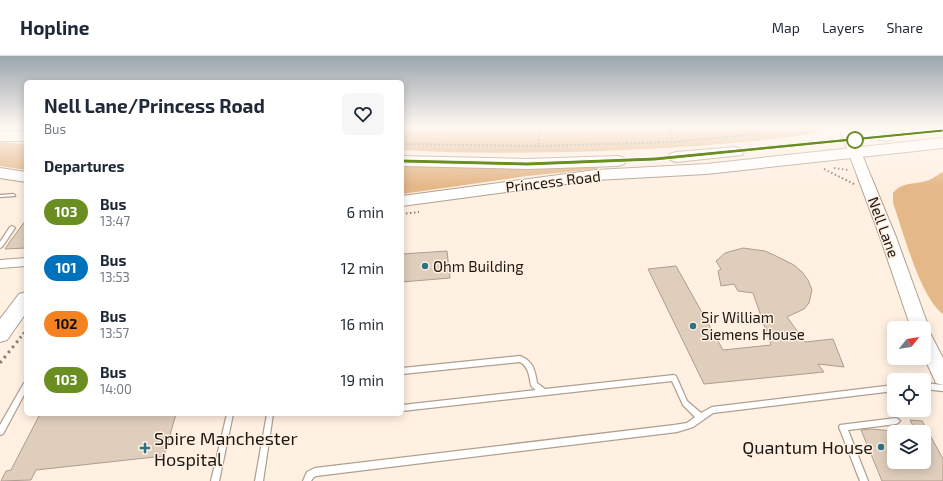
<!DOCTYPE html>
<style>
body{margin:0;font-family:"Exo 2",sans-serif;background:#f6f6f7;color:#1f2937;height:100vh;display:flex;flex-direction:column;font-size:15px;white-space:nowrap}
*{box-sizing:border-box;margin:0}
p{font-size:13px;color:#747a83}
.icon{flex:none;width:22px;height:22px;fill:none;stroke:currentColor;stroke-width:2;stroke-linecap:round;stroke-linejoin:round}
.map{position:relative;flex:1;overflow:hidden}
.side{position:absolute;left:24px;top:24px;width:380px;height:336px;display:flex;flex-direction:column;background:#fff;border-radius:6px;box-shadow:0 2px 10px #0003}
.side>*{flex:none}
.badge{padding:0 8px;border-radius:13px;font-size:14px;line-height:26px}
.needle{width:26px;rotate:60deg}
.tools{position:absolute;left:887px;top:265px;display:grid;gap:8px}
.tools a{display:grid;place-items:center;width:44px;height:44px;border-radius:6px;background:#fff;box-shadow:0 2px 10px #0003;font-size:20px}
.map>.badge{position:absolute;translate:-50% -50%;box-shadow:0 0 0 2px #fff}
h2{padding:0 20px;font-size:15px;line-height:36px}
.round{display:grid;place-items:center;flex:none;width:42px;height:42px;border-radius:6px;background:#f6f6f7}
.overview{display:flex;align-items:center;justify-content:space-between;height:68px;padding:0 20px}
h1{font-size:19px;font-weight:700;line-height:30px}
ul{padding:0;list-style:none}
li{display:flex;align-items:center;gap:12px;height:56px;padding:0 20px}
li div{flex:1}
li b{display:block;font-size:15px}
li em{font-style:normal}
li .badge{min-width:44px;font-weight:700;text-align:center}
header{display:flex;align-items:center;gap:24px;box-sizing:border-box;height:56px;padding:0 20px;background:#fff;border-bottom:1px solid #e0e1e3}
header strong{font-size:19px}
nav{display:flex;gap:22px;margin-inline-start:auto;font-size:14px}
.map>svg:first-child{display:block}
.green{fill:#e5b88a}
.building{fill:#dfcebc;stroke:#ae9d8c}
.lines{fill:none;stroke-linecap:round;stroke-linejoin:round}
.lane-casing{stroke:#b1a08f;stroke-width:2.5}
.street-casing{stroke:#b1a08f;stroke-width:2}
.secondary-casing{stroke:#b1a08f;stroke-width:2}
.primary-casing{stroke:#b1a08f;stroke-width:2}
.highway-casing{stroke:#b1a08f;stroke-width:2}
.path-far2{stroke:#8a7f75;stroke-width:2;stroke-dasharray:1.5 2.5;stroke-linecap:butt}
.path-far1{stroke:#8a7f75;stroke-width:2.5;stroke-dasharray:2 3;stroke-linecap:butt}
.path{stroke:#8a7f75;stroke-width:3;stroke-dasharray:2.5 4;stroke-linecap:butt}
.lane{fill:#fff;fill-rule:evenodd}
.street{fill:#fff;fill-rule:evenodd}
.secondary{fill:#fff;fill-rule:evenodd}
.primary{fill:#fff;fill-rule:evenodd}
.highway{fill:#fff;fill-rule:evenodd}
.line{fill:#6b8e23;stroke:#fff}
.stop-dot{fill:#fff;stroke:#6b8e23;stroke-width:2}
.poi-dot{fill:#2f7283;stroke:#fff0e2;stroke-width:1.5}
.labels{text-anchor:middle;dominant-baseline:central;stroke-width:3;stroke-linejoin:round;paint-order:stroke}
.street-label{font-size:15px;fill:#1e1812;stroke:#fff0e2}
.poi-label{font-size:15px;fill:#1e1812;stroke:#fff0e2;text-anchor:start}
.near-poi-label{font-size:18px;fill:#1e1812;stroke:#fff0e2;text-anchor:start}
</style>
<header>
<strong>Hopline</strong>
<nav><a>Map</a><a>Layers</a><a>Share</a></nav>
</header>
<div class="map">
<svg width="943" height="425" viewBox="0 0 943 425">
<rect width="100%" height="100%" fill="#fff0e2"/>
<g class="green">
<path d="M402 71H822L820 75 812 78C743 88 673 92 603 95 536 97 469 98 402 94Z"/>
<polygon points="0,86 26,88 26,114 0,110"/>
<polygon points="402,109 595,109 598,113 527,120 402,138"/>
<path d="M943 116V258C920 241 903 175 893 147V137C903 125 915 129 929 124 934 122 938 118 943 116Z"/>
</g>
<g class="building">
<polygon points="26,164 26,192 5,193 11,184"/>
<polygon points="743,192 765,195 776,200 794,209 802,216 808,224 812,234 809,247 804,253 787,261 805,286 833,283 844,311 818,308 824,316 704,328 648,213 676,210 723,294 771,289 753,237 738,235 734,228 721,230 718,215 721,213 716,205 725,197"/>
<polygon points="447,195 450,222 402,226 402,198"/>
<polygon points="40,358 176,358 164,400 36,414 31,424 1,425 6,415 11,414"/>
<polygon points="910,364 922,365 924,368 943,403 943,425 882,425 861,374 871,373 894,375 894,406 924,406 924,376 916,376"/>
</g>
<g class="lines">
<defs>
<g id="lane">
<polygon points="13,138 15,139 15,140 0,141 0,139"/>
<polygon points="12,170 15,172 2,191 0,192 0,186 10,171"/>
<path d="M520 300C533 305 535 314 537 327L545 333 674 319 676 320 687 345 701 357 712 351 894 329V335L713 357 693 371 677 376 316 420 313 422 311 425H303L307 416 315 412 674 369 687 367 695 361 683 349 672 325 402 355V349L536 334 532 331 531 329C529 320 529 311 520 306L402 318V312Z"/>
<polygon points="26,326 26,335 3,378 0,379 0,369 24,327"/>
<polygon points="924,327 943,329 943,335 924,333"/>
<polygon points="227,358 233,358 219,425 211,425"/>
<polygon points="267,358 273,358 263,425 255,425"/>
<polygon points="896,362 898,363 900,365 898,367 896,368 848,374 868,425 860,425 839,371 840,369"/>
</g>
<polygon id="street" points="26,202 26,210 0,212 0,204"/>
<path id="secondary" d="M839 71H859L891 78 893 81 891 84C880 86 864 81 853 77L896 181 929 272 927 276 930 277 943 302V329L936 327 924 301V272H911L880 181Z"/>
<polygon id="primary" points="26,236 26,257 7,284 0,286 0,263 19,238"/>
<g id="highway">
<rect x="0" y="75" width="26" height="10"/>
<polygon points="943,82 943,92 706,118 596,124 402,150 402,140 596,114 706,108"/>
<polygon points="736,91 742,93 744,96 742,99 676,106 670,104 668,101 670,98 676,96"/>
<polygon points="402,100 527,103 618,100 624,102 626,105 624,108 618,110 527,113 402,110"/>
<polygon points="0,112 26,116 26,126 0,122"/>
</g>
</defs>
<use href="#lane" class="lane-casing"/>
<use href="#street" class="street-casing"/>
<use href="#secondary" class="secondary-casing"/>
<use href="#primary" class="primary-casing"/>
<use href="#highway" class="highway-casing"/>
<g class="path-far2">
<polyline points="539,71 539,90"/>
<polyline points="668,71 673,86"/>
<polyline points="795,71 797,74"/>
<polyline points="402,88 539,90 673,86 797,74 809,71"/>
<polyline points="834,112 848,114"/>
<polyline points="824,113 854,128"/>
<polyline points="402,158 419,156"/>
</g>
<polyline class="path-far1" points="20,282 26,274"/>
<polyline class="path" points="0,307 21,281"/>
<use href="#lane" class="lane"/>
<use href="#street" class="street"/>
<use href="#secondary" class="secondary"/>
<use href="#primary" class="primary"/>
<use href="#highway" class="highway"/>
</g>
<linearGradient id="sky" x2="0" y2="1"><stop stop-color="#9ba6ad"/><stop offset="0.55" stop-color="#fff8f2"/><stop offset="1" stop-color="#fff8f2" stop-opacity="0"/></linearGradient>
<rect width="943" height="130" fill="url(#sky)"/>
<polygon class="line" points="943,73 943,76 655,105 527,110 402,107 399,105 402,103 527,106 655,101"/>
<circle class="stop-dot" cx="855" cy="84" r="8"/>
<g class="poi-dot">
<circle cx="425" cy="210" r="4"/>
<circle cx="693" cy="270" r="4"/>
<circle cx="881" cy="391" r="4"/>
<path d="M143 386h4v4h4v4h-4v4h-4v-4h-4v-4h4z"/>
</g>
<g class="labels">
<g class="street-label">
<text transform="translate(553 125) rotate(-7)">Princess Road</text>
<text transform="translate(884 171) rotate(70)">Nell Lane</text>
</g>
<g class="poi-label">
<text x="433" y="210">Ohm Building</text>
<text x="701" y="261">Sir William<tspan x="701" dy="17">Siemens House</tspan></text>
</g>
<g class="near-poi-label">
<text x="154" y="382">Spire Manchester<tspan x="154" dy="21">Hospital</tspan></text>
<text x="873" y="391" text-anchor="end">Quantum House</text>
</g>
</g>
</svg>
<div class="tools">
<a><svg class="needle" viewBox="-14 -14 28 28"><path d="M0-13l5 13h-10z" fill="#e53935"/><path d="M0 13l5-13h-10z" fill="#747a83"/></svg></a>
<a><svg class="icon" aria-label="locate" viewBox="0 0 24 24"><circle cx="12" cy="12" r="6"/><path d="M12 2v4M12 18v4M2 12h4M18 12h4"/></svg></a>
<a><svg class="icon" aria-label="layers" viewBox="0 0 24 24"><path d="M12 4l9 5-9 5-9-5zM3 14l9 5 9-5"/></svg></a>
</div>
<section class="side">
<div class="overview"><div><h1>Nell Lane/Princess Road</h1><p>Bus</p></div><a class="round"><svg class="icon" aria-label="heart" viewBox="0 0 24 24"><path d="M12 20l-8-8c-3-5 5-10 8-4 3-6 11-1 8 4z"/></svg></a></div>
<h2>Departures</h2>
<ul>
<li><span class="badge" style="background:#6b8e23;color:#fff">103</span><div><b>Bus</b><p>13:47</p></div><em>6 min</em></li>
<li><span class="badge" style="background:#0072bc;color:#fff">101</span><div><b>Bus</b><p>13:53</p></div><em>12 min</em></li>
<li><span class="badge" style="background:#f58220;color:#111">102</span><div><b>Bus</b><p>13:57</p></div><em>16 min</em></li>
<li><span class="badge" style="background:#6b8e23;color:#fff">103</span><div><b>Bus</b><p>14:00</p></div><em>19 min</em></li>
</ul>
</section>
</div>
